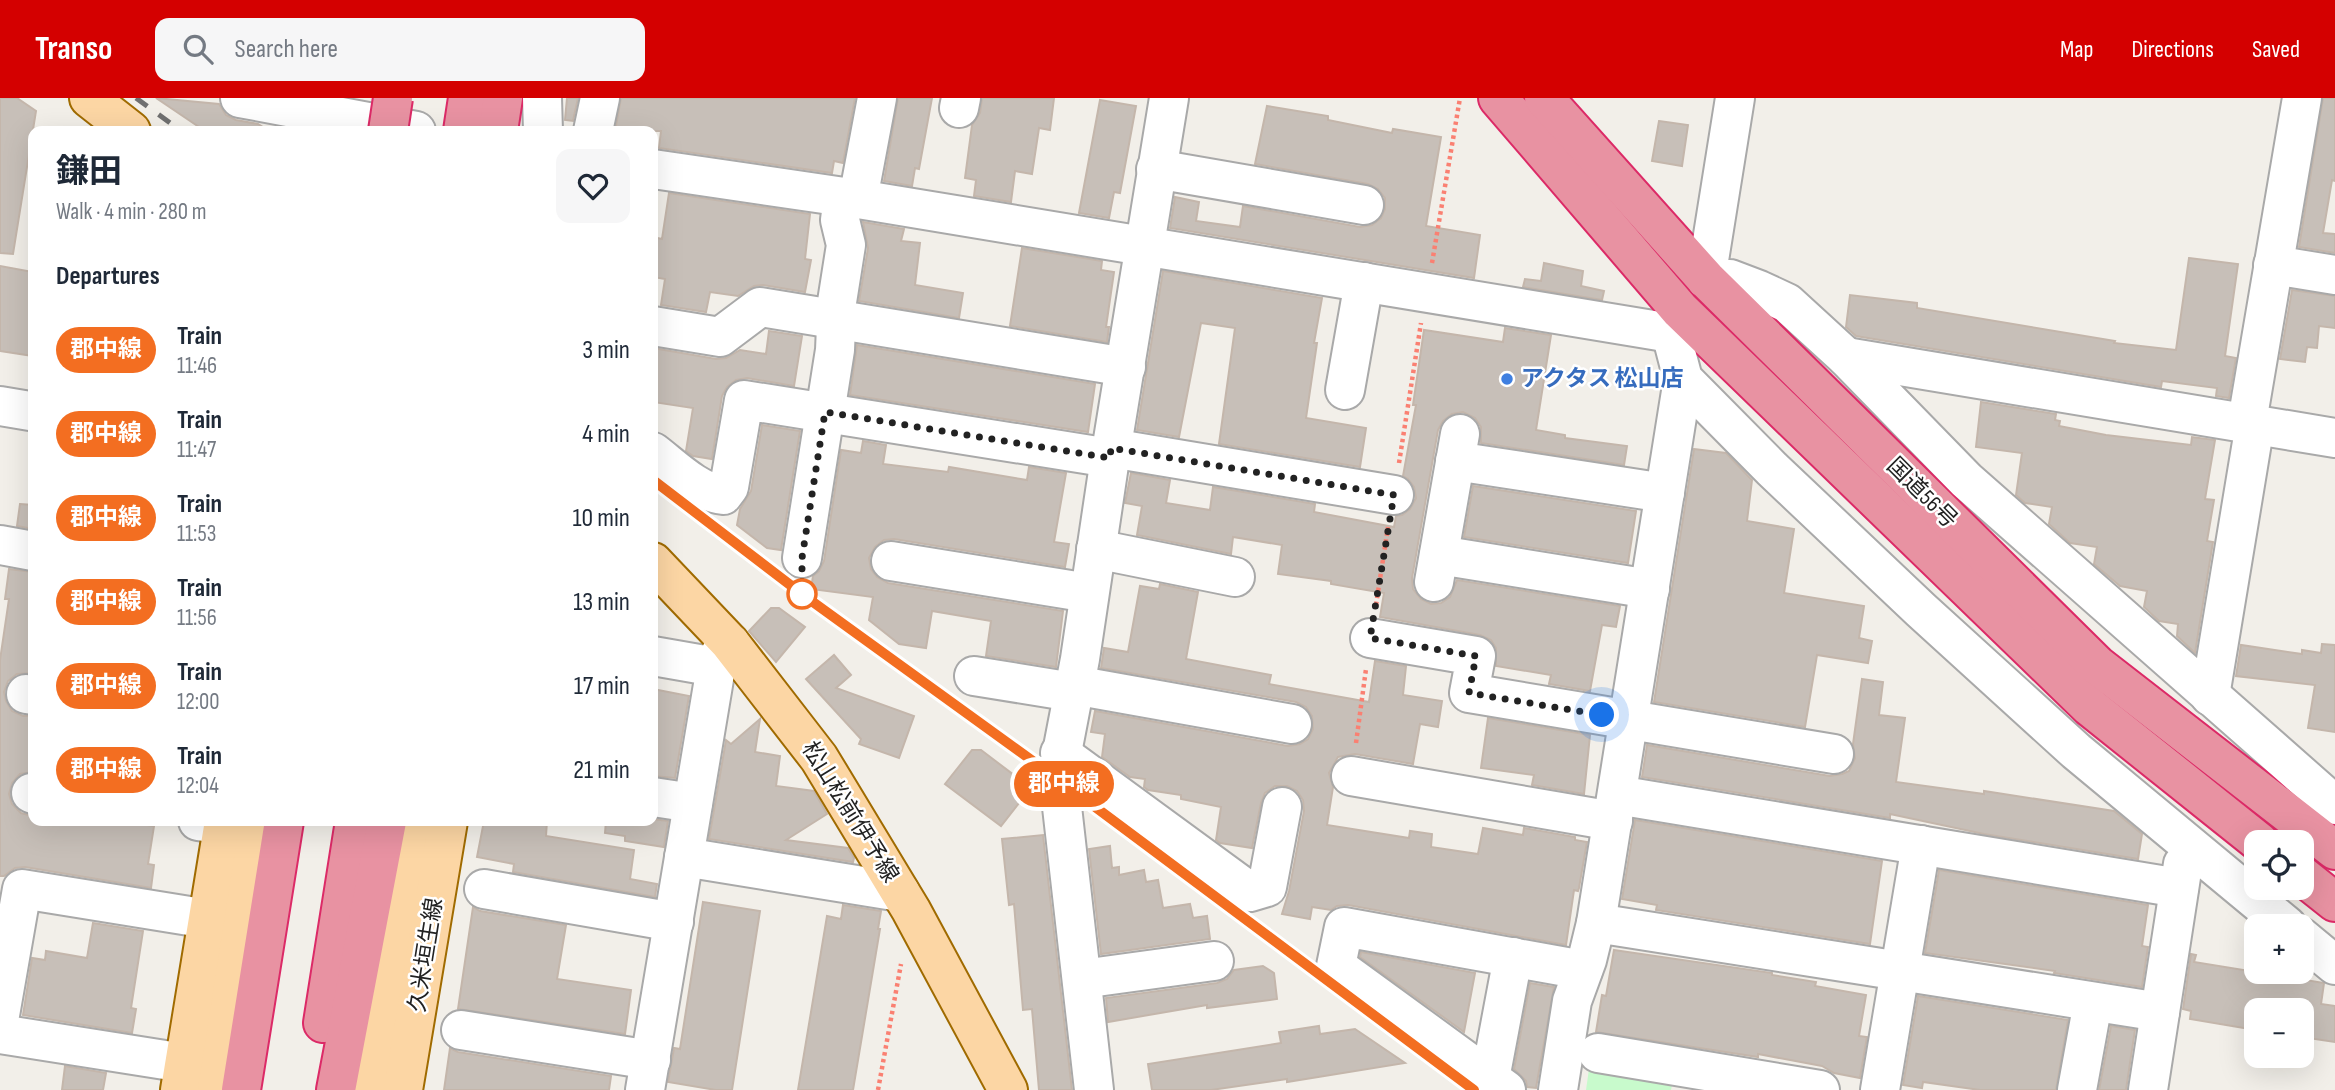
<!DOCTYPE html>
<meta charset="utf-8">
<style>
body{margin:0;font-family:"Sofia Sans Condensed","Noto Sans JP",sans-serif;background:#f6f6f7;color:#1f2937;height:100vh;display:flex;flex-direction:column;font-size:26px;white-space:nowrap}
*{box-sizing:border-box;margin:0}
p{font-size:23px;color:#747a83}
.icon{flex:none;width:38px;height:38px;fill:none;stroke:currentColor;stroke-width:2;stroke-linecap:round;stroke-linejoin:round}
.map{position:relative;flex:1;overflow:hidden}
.sheet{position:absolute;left:28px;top:28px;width:630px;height:700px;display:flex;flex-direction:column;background:#fff;border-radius:14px;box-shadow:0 7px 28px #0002}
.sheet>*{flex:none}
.badge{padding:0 14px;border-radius:23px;font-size:24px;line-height:46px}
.tools{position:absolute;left:2244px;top:732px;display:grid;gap:14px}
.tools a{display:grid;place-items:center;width:70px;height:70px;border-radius:14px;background:#fff;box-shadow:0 7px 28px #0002;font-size:35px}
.you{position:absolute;width:35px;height:35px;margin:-18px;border:5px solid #fff;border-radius:50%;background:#1a73e8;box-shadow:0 0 0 10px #1a73e833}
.map>.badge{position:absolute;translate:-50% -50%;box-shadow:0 0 0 4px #fff}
h2{padding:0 28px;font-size:26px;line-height:63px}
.round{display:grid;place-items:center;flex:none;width:74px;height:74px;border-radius:14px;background:#f6f6f7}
.head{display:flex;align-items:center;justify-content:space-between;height:119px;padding:0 28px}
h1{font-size:33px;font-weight:700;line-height:52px}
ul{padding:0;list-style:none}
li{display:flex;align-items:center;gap:21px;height:84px;padding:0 28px}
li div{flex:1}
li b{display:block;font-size:26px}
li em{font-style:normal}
li .badge{min-width:77px;font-weight:700;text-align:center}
header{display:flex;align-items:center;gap:42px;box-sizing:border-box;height:98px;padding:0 35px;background:#d40000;color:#fff}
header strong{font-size:33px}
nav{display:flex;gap:38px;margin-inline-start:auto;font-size:24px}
.search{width:490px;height:63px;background:#f6f6f7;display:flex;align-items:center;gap:18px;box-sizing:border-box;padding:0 24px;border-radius:14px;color:#747a83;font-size:26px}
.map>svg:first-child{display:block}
.park{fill:#c8facc}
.building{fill:#c7bfb8;stroke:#c4b6ab;stroke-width:2}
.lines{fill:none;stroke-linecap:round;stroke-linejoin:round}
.minor-casing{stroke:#a9a9a9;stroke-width:42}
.major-casing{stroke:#a06b00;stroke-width:42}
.highway-casing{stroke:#dc2a67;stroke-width:42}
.path{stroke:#fa8072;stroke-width:4.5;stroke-dasharray:3.5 3.5;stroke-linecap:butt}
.minor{stroke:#fff;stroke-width:38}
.major{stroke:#fcd6a4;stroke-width:38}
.highway{stroke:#e892a2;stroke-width:38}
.rail{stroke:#707070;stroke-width:5;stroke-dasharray:14 14;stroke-linecap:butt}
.highway-bridge-casing{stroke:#dc2a67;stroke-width:42;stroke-linecap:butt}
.highway-bridge{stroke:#e892a2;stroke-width:38}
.line-casing{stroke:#fff;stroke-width:16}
.line{stroke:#f36e21;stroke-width:10}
.walk{stroke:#222;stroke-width:7;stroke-dasharray:0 12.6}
.shop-dot{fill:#3f7fe0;stroke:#fff;stroke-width:2.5}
.stop-dot{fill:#fff;stroke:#f36e21;stroke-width:3.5}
.labels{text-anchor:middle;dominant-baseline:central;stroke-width:5;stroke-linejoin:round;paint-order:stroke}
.shop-label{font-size:23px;font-weight:bold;fill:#366cbe;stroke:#fff;text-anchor:start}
.street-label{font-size:23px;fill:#222;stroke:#fff}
</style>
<header>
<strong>Transo</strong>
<div class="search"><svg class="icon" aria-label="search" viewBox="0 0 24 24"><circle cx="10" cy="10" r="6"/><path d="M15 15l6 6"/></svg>Search here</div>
<nav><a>Map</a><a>Directions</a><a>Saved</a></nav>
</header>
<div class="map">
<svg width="2335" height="992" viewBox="0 0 2335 992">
<rect width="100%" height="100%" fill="#f2efe9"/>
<polygon class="park" points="1590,964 1674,978 1671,992 1586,992"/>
<g class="building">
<polygon points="0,0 17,0 36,13 13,156 0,155"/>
<polygon points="156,0 219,6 226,17 236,22 258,26 269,33 205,33"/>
<polygon points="567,0 578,0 573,23 565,22"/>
<polygon points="621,0 855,0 843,65 834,63 832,75 659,50 661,33 615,33"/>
<polygon points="898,0 932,0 919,71 915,70 912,88 884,83"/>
<polygon points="982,0 1054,0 1050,32 1039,30 1032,76 1015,73 1011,104 974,98 976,82 965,80 972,27 980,15"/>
<polygon points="2323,0 2335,0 2335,83 2332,82 2323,135 2335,136 2335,155 2299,149"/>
<polygon points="1100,2 1136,8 1120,95 1114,94 1109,120 1079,115"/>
<polygon points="1267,8 1328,18 1328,22 1392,35 1393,31 1441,39 1426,128 1480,137 1474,180 1170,130 1175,99 1199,104 1196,123 1240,129 1243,108 1360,129 1372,127 1381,120 1385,111 1385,100 1378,91 1368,86 1255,66"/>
<polygon points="1659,23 1688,27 1682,68 1652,63"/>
<polygon points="669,95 810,116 805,161 811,162 805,194 763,187 754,188 738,198 710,194 706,214 661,207 665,181 653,179 653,139 662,141"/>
<polygon points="863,124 904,131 901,143 920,145 915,187 963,195 959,220 859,203 868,150"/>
<polygon points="1022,150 1102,163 1101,172 1114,174 1106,229 1109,229 1107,244 1010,228"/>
<polygon points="2189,160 2238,166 2225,258 2236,260 2229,300 2216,298 2217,290 2162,283 2161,289 1856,238 1846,229 1850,197 1917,205 1917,210 2115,243 2114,245 2176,252"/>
<polygon points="1544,165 1583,173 1581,188 1604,193 1602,202 1523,189 1525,181 1541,183"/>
<polygon points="0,168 33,174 33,258 0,253"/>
<polygon points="1163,173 1322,200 1314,245 1317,245 1306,320 1366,330 1360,369 1219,346 1235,230 1201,225 1179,339 1137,332"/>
<polygon points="2292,192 2335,198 2335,230 2319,228 2317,250 2307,249 2305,264 2280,261"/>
<polygon points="1505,230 1551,237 1536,332 1565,337 1565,340 1627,348 1624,367 1481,345 1481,329 1475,320 1463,314 1452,316 1443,323 1438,332 1412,480 1413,491 1421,501 1431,506 1441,505 1450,499 1457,482 1620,508 1616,529 1602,527 1590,593 1549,586 1551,577 1496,568 1496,550 1491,542 1480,537 1380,519 1384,495 1331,486 1331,483 1278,476 1282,447 1233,439 1231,456 1137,437 1142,408 1125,405 1131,375 1170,382 1166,405 1210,412 1213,389 1315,406 1314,414 1394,429 1396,418 1402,417 1410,411 1416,400 1414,389 1408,381 1403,378 1416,307 1413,307 1424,232 1503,244"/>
<polygon points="769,233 802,238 794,288 747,280 736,282 727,289 722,298 712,361 693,358 686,353 693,310 653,304 653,250 716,261 726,260 740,252 766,256"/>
<polygon points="857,247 1095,286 1088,334 850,297"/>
<polygon points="1981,304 2056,316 2055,322 2060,323 2059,328 2106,337 2191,347 2192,339 2215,342 2205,401 2214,402 2207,443 2213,444 2195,555 2177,538 2178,526 2159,523 2144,509 2147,493 2120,488 2094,466 2097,449 2070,445 2049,426 2052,409 2025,405 2016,397 2022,355 1976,349"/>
<polygon points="762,327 800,333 781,452 767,450 737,427 740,411 751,393"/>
<polygon points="863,343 886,347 883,366 948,374 949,369 1027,382 1029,369 1066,375 1054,444 1069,446 1065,469 894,441 884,442 875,449 869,460 871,471 877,479 888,485 1063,513 1056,569 986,558 991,523 932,513 926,550 899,546 869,522 873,499 811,491 813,478 819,473 824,463 841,352 861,355"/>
<polygon points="1694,351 1726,355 1752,382 1747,423 1794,431 1784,495 1864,508 1859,540 1872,543 1868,565 1817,557 1805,629 1654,604"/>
<polygon points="1473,388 1636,413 1628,465 1464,439"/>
<polygon points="20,406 33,407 33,431 17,428"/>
<polygon points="9,471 33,474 33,575 17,576 8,583 4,594 6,603 12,613 23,618 33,618 33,674 20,676 12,685 9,696 12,706 21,715 33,718 33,723 117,723 154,728 148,766 154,767 151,790 25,769 15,770 4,778 0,778 0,562 9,501 5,501"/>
<polygon points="1160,486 1198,494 1186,561 1271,577 1269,586 1369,604 1375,563 1406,568 1403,597 1442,603 1438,629 1420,626 1413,666 1355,656 1338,659 1329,675 1333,689 1327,727 1409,740 1410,733 1432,736 1431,749 1478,756 1483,730 1523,737 1524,730 1575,739 1575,742 1587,744 1579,790 1578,793 1574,792 1566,847 1348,807 1337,808 1331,812 1312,809 1310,821 1282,816 1289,793 1304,713 1303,702 1297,693 1287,688 1275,688 1265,695 1261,705 1252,750 1220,745 1216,742 1221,709 1181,701 1181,697 1148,692 1144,689 1145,681 1130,679 1102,659 1105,636 1091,634 1095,613 1288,648 1300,646 1308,641 1313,631 1312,618 1306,609 1296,604 1101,570 1104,550 1128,554 1140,488 1159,491"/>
<polygon points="771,510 779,510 805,529 776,564 749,533"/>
<polygon points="2322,546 2335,547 2335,634 2308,630 2315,587 2236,578 2241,547 2302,556 2302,552 2321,555"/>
<polygon points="834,557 851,577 836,590 914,618 899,660 859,646 861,641 806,581"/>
<polygon points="1862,581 1883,584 1879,617 1905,620 1896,684 1984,696 1984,693 2114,713 2142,736 2138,761 1984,736 1890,716 1890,720 1642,679 1647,647 1830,678 1842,676 1849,673 1855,660 1853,646"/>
<polygon points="653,591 689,598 675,680 653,678"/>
<polygon points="1488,620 1590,637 1584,696 1532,687 1534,677 1481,670"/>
<polygon points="760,621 755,654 780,658 776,688 814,693 827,716 786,742 848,750 854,760 853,764 709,741 726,642 731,646"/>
<polygon points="972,652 981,652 1031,690 1001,728 945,686"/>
<polygon points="653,721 668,723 664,749 625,743 625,738 605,735 606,723"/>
<polygon points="1635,722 1882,763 1870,846 1656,812 1657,807 1622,801"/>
<polygon points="484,723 547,723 546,738 634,752 630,781 657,786 655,799 513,774 514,766 477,759"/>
<polygon points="1043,737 1072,992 1039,992 1032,911 1023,912 1014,806 1009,807 1002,741"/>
<polygon points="1110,748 1112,770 1119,769 1119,777 1144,772 1146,784 1158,782 1163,810 1190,806 1193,820 1207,818 1210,841 1101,856 1089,751"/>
<polygon points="1939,772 2148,807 2142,848 2148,849 2142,889 2054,875 2055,873 1925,855"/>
<polygon points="703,804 760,813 732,992 716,992 668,984 674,950 680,951"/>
<polygon points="843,807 881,813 878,831 880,831 853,992 798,992 827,818 841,821"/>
<polygon points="473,809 480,813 566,827 557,881 631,892 625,936 458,911"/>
<polygon points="93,825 143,833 131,910 136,911 132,935 23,917 32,860 45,862 46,853 87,860"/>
<polygon points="1614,852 1772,875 1772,877 1816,884 1815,888 1866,897 1859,938 1867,939 1860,980 1834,975 1822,968 1758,956 1758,959 1596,934 1602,897 1606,898"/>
<polygon points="1361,854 1475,875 1464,934 1360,859"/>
<polygon points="2191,856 2196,857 2194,864 2324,885 2321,906 2335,908 2335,944 2301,939 2301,912 2256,912 2256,932 2190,921 2191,913 2183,911"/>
<polygon points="1263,868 1274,875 1277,901 1207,910 1207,907 1108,924 1106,900 1217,885 1227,881 1234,872"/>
<polygon points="1530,885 1554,889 1536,990 1527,989 1526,983 1514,971"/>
<polygon points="1918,898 2068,922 2056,992 1980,992 1923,984 1922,990 1903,987"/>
<polygon points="1319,928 1320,936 1355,931 1405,965 1287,984 1287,981 1211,992 1152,992 1148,966 1281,945 1279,934"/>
<polygon points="2111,928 2135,932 2126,992 2099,992"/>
<polygon points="450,950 458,954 611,978 609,992 444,992"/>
<polygon points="65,968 106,975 103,992 62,992"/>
</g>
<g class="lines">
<defs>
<g id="minor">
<polyline points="240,0 416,33"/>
<polyline points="542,0 543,33"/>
<polyline points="1735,0 1706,181 1730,181 1759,192 1787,205 1846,259 1966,382 2335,707"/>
<polyline points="959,10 961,0"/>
<polyline points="593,33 600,0"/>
<polyline points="653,71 858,101 1671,235"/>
<polyline points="1156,71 1364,107"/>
<polyline points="858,101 877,0"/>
<polyline points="2273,167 2335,177"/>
<polyline points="1680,213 1671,235 1683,281 1772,371 1921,512 2076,653 2287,828"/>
<polyline points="653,228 720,239 760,209 1126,269"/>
<polyline points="1846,259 2335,340"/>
<polyline points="1345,292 1364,184"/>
<polyline points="0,308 30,313"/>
<polyline points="2247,324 2302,0"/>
<polyline points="1111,350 1394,397"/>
<path d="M653 354C673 369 697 394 723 397L729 389 744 302 1110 360"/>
<polyline points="1455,363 1665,395"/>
<polyline points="0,447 33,453"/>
<polyline points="1096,451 1235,479"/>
<polyline points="1439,457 1650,491"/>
<polyline points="802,460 835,252 837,204 846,147 840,122 843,99"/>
<polyline points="891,463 1089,495"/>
<polyline points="1434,484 1460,336"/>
<polyline points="1370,540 1476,558 1469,595 1834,656"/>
<polyline points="653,558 716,569"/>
<polyline points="974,578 1073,594"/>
<polyline points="1074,587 1292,626"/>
<polyline points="26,596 33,597"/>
<polyline points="2210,598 2255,326"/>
<polyline points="1060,655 1250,794 1267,789 1282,709"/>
<polyline points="1060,665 1080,561 1110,360 1169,0"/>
<polyline points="1351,678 1613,723"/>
<polyline points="31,695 33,696"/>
<polyline points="1617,697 2179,790"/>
<polyline points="653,699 693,705"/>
<polyline points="1061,700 1094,992"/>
<polyline points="198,723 224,727"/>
<polyline points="684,759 900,794"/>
<polyline points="484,791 674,824"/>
<polyline points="1596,825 2160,914"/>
<polyline points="2301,839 2335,867"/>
<polyline points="1082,881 1214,863"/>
<polyline points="0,917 22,791 208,821"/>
<polyline points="461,932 651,962"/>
<polyline points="0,936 184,965"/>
<polyline points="1598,955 1820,992"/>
<polyline points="1490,981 1513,859"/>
<polyline points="645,992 716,569 721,554 730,545"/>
<polyline points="1506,992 1336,868 1344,829 1583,872"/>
<polyline points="1558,992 1572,903 1587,862 1596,825 1683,281"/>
<polyline points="1880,992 1921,747"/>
<polyline points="2077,992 2093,904"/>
<polyline points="2148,992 2183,766"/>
</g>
<g id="major">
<polyline points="89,0 131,33"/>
<polyline points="653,464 730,545 819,660 911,812 1008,992"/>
<polyline points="180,992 224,723"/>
<polyline points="217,992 259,723"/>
<polyline points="372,992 416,723"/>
<polyline points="403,992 448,723"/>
</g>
<g id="highway">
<polyline points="1498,0 1680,212 2090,609 2259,744"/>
<polyline points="1544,0 1706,181 2097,567 2335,752"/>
<polyline points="463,33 468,0"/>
<polyline points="498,33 503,0"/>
<polyline points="2301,777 2335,804"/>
<polyline points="323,925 355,723"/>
<polyline points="241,992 284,723"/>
<polyline points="336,992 387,723"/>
</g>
</defs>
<use href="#minor" class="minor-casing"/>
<use href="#major" class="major-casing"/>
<use href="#highway" class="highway-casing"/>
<g class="path">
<polyline points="1432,165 1460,0"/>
<polyline points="1399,365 1421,225"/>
<polyline points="1376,507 1388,429"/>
<polyline points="1356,645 1366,571"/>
<polyline points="878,992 901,866"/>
</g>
<use href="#minor" class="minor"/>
<use href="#major" class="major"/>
<use href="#highway" class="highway"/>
<g class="rail">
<polyline points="136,0 181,33"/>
<polyline points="653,382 806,499 1059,682 1474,992"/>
</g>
<defs>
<polyline id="highway-bridge" points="388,33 393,0"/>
</defs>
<use href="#highway-bridge" class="highway-bridge-casing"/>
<use href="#highway-bridge" class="highway-bridge"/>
</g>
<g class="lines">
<defs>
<polyline id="line" points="653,382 806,499 1059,682 1474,992"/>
</defs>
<use href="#line" class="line-casing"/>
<use href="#line" class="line"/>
<polyline class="walk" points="802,496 802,460 825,314 1110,360 1111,350 1394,397 1370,540 1476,558 1469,595 1602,617"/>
</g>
<circle class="shop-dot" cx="1507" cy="281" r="7"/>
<circle class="stop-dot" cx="802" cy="496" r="14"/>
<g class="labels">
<g class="shop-label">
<text x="1521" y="281">アクタス 松山店</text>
</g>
<g class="street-label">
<text transform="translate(1922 395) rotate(45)">国道56号</text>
<text transform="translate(850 714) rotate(58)">松山松前伊予線</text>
<text transform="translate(426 857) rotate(-81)">久米垣生線</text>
</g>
</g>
</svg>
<div class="tools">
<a><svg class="icon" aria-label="locate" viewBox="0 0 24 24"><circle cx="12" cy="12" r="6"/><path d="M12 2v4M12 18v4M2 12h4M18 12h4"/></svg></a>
<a>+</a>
<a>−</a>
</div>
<div class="you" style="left:1602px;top:617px"></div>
<b class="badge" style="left:1064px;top:686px;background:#f36e21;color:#fff">郡中線</b>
<section class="sheet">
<div class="head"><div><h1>鎌田</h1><p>Walk · 4 min · 280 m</p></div><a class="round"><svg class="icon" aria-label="heart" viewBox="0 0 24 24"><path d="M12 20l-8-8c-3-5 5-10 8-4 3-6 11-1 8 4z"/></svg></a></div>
<h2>Departures</h2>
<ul>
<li><span class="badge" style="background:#f36e21;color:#fff">郡中線</span><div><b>Train</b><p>11:46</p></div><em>3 min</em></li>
<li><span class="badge" style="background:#f36e21;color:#fff">郡中線</span><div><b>Train</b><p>11:47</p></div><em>4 min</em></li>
<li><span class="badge" style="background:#f36e21;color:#fff">郡中線</span><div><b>Train</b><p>11:53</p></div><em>10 min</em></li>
<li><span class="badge" style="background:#f36e21;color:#fff">郡中線</span><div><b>Train</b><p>11:56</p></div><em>13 min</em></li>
<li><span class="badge" style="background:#f36e21;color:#fff">郡中線</span><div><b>Train</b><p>12:00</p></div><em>17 min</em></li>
<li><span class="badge" style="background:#f36e21;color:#fff">郡中線</span><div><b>Train</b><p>12:04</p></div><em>21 min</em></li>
</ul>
</section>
</div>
